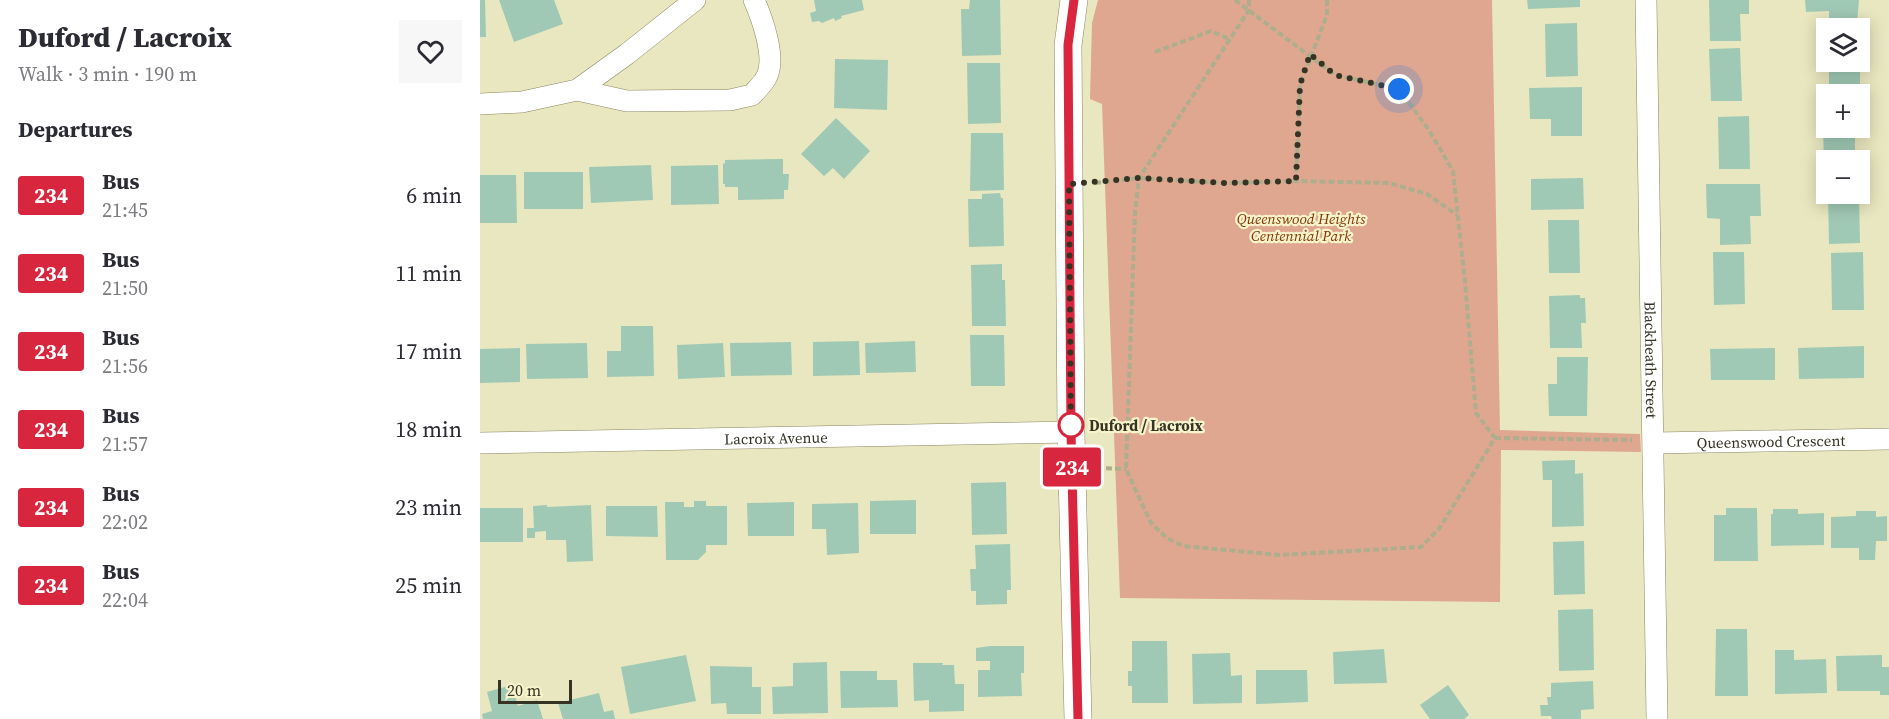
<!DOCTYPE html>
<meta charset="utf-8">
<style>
body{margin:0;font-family:"Source Serif 4",serif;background:#f7f7f7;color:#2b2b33;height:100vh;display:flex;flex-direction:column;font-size:22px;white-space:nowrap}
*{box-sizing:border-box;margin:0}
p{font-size:20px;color:#7c7c81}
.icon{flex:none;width:33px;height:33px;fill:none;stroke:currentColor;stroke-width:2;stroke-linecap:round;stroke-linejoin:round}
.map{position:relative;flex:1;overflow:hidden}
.details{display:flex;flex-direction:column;background:#fff;width:480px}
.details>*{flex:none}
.badge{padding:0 12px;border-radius:4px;font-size:21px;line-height:39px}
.controls{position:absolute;left:1336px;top:18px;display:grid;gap:12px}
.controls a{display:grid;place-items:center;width:54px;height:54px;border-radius:0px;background:#fff;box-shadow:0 3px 15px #0003;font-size:30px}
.scale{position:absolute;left:18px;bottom:15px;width:74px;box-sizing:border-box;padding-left:6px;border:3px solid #353424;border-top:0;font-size:16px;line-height:21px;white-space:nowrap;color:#353424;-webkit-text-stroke:4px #f7f4cc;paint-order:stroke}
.you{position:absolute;width:30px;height:30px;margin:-15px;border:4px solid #fff;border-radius:50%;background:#1a73e8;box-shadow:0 0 0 9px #1a73e833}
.map>.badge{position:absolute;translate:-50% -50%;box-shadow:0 0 0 3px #fff}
h2{padding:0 18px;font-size:22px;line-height:54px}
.round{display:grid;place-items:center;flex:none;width:63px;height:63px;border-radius:0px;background:#f7f7f7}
.summary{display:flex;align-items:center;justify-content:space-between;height:102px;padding:0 18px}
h1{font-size:28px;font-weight:800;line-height:45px}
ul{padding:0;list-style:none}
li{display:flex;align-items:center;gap:18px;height:78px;padding:0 18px}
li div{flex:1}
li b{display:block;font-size:22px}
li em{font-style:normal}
li .badge{min-width:66px;font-weight:700;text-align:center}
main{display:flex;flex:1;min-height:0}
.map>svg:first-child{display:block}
.green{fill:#dfa78f}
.building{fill:#a0c9b5}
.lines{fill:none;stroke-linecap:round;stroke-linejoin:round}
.minor-casing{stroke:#898662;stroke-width:22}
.tertiary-casing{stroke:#898662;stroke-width:28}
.path{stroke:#aead8d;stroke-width:4;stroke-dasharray:6 3;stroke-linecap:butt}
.minor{stroke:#fff;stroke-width:21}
.tertiary{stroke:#fff;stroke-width:27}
.line-casing{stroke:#fff;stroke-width:14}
.line{stroke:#d7263d;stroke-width:9}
.walk{stroke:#353424;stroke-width:6;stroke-dasharray:0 10.8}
.stop-dot{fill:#fff;stroke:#d7263d;stroke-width:3}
.labels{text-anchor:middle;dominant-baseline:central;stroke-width:4.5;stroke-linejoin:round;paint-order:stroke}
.park-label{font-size:15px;font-style:italic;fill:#843507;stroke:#f7f4cc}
.street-label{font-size:15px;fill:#353424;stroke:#f7f4cc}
.stop-label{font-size:15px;font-weight:bold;fill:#353424;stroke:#f7f4cc;text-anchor:start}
</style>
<main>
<section class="details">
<div class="summary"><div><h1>Duford / Lacroix</h1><p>Walk · 3 min · 190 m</p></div><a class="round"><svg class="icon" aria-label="heart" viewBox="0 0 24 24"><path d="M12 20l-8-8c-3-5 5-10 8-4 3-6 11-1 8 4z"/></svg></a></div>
<h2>Departures</h2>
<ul>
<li><span class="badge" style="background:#d7263d;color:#fff">234</span><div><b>Bus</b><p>21:45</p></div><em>6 min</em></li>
<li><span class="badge" style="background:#d7263d;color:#fff">234</span><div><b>Bus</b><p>21:50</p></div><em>11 min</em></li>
<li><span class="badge" style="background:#d7263d;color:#fff">234</span><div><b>Bus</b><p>21:56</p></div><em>17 min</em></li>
<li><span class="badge" style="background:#d7263d;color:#fff">234</span><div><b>Bus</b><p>21:57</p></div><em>18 min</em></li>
<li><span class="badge" style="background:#d7263d;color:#fff">234</span><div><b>Bus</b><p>22:02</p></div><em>23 min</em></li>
<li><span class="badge" style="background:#d7263d;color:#fff">234</span><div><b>Bus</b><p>22:04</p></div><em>25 min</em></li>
</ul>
</section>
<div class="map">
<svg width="1409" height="719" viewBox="0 0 1409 719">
<rect width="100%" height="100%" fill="#e9e7bf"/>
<polygon class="green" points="618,0 1012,0 1020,430 1160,434 1161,452 1021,450 1020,602 640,598 622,104 610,99 612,23"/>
<g class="building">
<polygon points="0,0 5,0 6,37 0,37"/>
<polygon points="19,0 74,0 83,24 34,42"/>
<polygon points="334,0 382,0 384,10 361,16 362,18 355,21 354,18 342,23 339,21 332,22 330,13 336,11"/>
<polygon points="490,0 520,0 521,55 482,56 481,9 489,9"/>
<polygon points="1047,0 1100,0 1100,7 1048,9"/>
<polygon points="1229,0 1269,0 1269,14 1260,14 1261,41 1230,41"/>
<polygon points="1325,0 1379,0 1377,23 1349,24 1349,11 1326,12"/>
<polygon points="1097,23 1098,76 1066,77 1065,24"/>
<polygon points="1260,48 1262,101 1231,101 1229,49"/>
<polygon points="355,59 408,60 407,110 354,108"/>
<polygon points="1349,62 1380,62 1380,92 1349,93"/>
<polygon points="487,63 520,63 521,123 488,124"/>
<polygon points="1102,87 1102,136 1071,136 1071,119 1050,119 1049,88"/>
<polygon points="1269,116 1270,169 1239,169 1238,117"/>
<polygon points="356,118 390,151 364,179 353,168 344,176 321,154"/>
<polygon points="1343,123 1347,123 1347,128 1375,128 1375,160 1347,160 1347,176 1344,176"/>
<polygon points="491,133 523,133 524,190 490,191"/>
<polygon points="303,159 303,174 309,174 308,190 304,190 304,199 258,200 258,187 245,187 245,184 243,184 243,163 245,164 245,160"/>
<polygon points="171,165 173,200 111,203 109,167"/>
<polygon points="238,165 239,204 191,205 191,166"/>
<rect x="44" y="172" width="59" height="37"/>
<polygon points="0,175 36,175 37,223 0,223"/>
<polygon points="1103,178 1104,209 1051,210 1051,179"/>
<polygon points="1226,184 1280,184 1281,216 1270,216 1271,244 1240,245 1240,219 1227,218"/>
<polygon points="520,193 521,198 523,198 524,246 489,247 488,199 502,199 502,194"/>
<polygon points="1348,194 1379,194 1380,243 1349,244"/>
<polygon points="1068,220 1099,220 1100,273 1069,273"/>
<polygon points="1233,252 1264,252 1265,304 1234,305"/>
<polygon points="1383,252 1384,310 1352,310 1351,253"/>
<polygon points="522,264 522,280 525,280 526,326 492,326 491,265"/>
<polygon points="1100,295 1100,298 1105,298 1106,323 1101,323 1102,348 1070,348 1069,296"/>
<polygon points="141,326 173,326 174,376 127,377 127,351 141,351"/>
<polygon points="490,335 524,335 525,386 491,386"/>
<polygon points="379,341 380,375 333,376 333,342"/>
<polygon points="435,341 436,372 386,373 385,343"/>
<polygon points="311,342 312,375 251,376 250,343"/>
<polygon points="107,343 108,378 47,379 46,344"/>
<polygon points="243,343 245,377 198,379 197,345"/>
<polygon points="1384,346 1384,378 1319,379 1318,348"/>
<polygon points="40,348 40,382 0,383 0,349"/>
<polygon points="1295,348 1295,380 1231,380 1230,349"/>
<polygon points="1077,357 1108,357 1107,416 1069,416 1068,384 1077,384"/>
<polygon points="1095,460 1095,474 1103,473 1104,526 1072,527 1072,480 1063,480 1062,461"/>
<polygon points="526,482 527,534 492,535 491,483"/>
<polygon points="436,500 436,534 390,534 390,501"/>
<polygon points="214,501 226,501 226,506 247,506 247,545 226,545 226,552 218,560 186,560 185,502 204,502 204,507 214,507"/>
<polygon points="314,502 314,536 268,536 267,503"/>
<polygon points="378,503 379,553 347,555 346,529 332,529 332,504"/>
<polygon points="67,505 67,507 111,505 113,561 87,562 86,540 66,540 66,531 55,532 55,538 47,538 47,528 54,528 53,506"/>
<polygon points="126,506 177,506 178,537 126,536"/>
<rect x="0" y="508" width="43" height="34"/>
<polygon points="1246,508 1277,508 1278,561 1234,561 1234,515 1246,515"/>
<polygon points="1293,509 1318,509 1318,514 1344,513 1344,545 1291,546 1291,514 1293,514"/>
<polygon points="1376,511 1396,511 1396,517 1407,516 1407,541 1396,541 1395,560 1379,560 1379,548 1351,548 1351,517 1376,516"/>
<polygon points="1104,541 1105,594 1074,595 1073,542"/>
<polygon points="530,544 531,590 527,590 527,604 496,605 496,591 491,591 490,569 496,569 495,545"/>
<polygon points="1113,609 1114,670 1079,671 1078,610"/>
<polygon points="1236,629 1267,629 1268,696 1235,696"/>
<polygon points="652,641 687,641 688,703 652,703 652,686 648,686 648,671 652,671"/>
<polygon points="510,646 544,646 544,673 541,673 542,696 498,697 498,670 510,670 510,661 496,661 496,648"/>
<polygon points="904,649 907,683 854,684 853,652"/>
<polygon points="1295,650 1314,650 1314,660 1346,659 1347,693 1295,694"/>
<polygon points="750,653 751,676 762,675 762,703 713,704 712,654"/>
<polygon points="206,655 216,701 150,714 141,667"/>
<polygon points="1402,655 1402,667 1409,667 1409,695 1400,695 1400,691 1357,691 1356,656"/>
<polygon points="347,662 348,713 293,714 292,687 313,686 313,663"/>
<polygon points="433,663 463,663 462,665 474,665 475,684 484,684 484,711 449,712 449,700 434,701"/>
<polygon points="230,666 272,667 272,687 281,687 281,714 247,714 246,703 231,704"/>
<polygon points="776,670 827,670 828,702 776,704"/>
<polygon points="360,671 397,671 397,680 417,680 418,707 361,708"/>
<polygon points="1113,681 1114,709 1101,710 1101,719 1072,719 1071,716 1061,716 1060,705 1068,705 1067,697 1071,697 1071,683"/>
<polygon points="32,685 38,706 57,700 63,719 3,719 2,714 12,711 7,692"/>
<polygon points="968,685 989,715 984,719 950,719 940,705"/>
<polygon points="119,693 124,712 133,710 135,719 83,719 78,703"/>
</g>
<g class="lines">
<defs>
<g id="minor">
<path id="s1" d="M1166 0 1177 719"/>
<path d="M97 90 147 101 250 100 272 95C277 89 284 83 287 76 296 57 282 18 274 0"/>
<polyline points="0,104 42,102 97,90 147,54 215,0"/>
<path id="s2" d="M0 443 591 432"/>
<path id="s3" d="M1174 443 1409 439"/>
</g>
<polyline id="tertiary" points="594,0 588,45 591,432 598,719"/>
</defs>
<use href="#minor" class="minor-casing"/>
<use href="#tertiary" class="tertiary-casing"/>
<g class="path">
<polyline points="755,0 855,75 919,89 949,130 973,171 985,282 996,413 1015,438"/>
<polyline points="769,0 769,10 659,178 655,213 646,469 671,523 687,538 703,546 800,555 941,547 959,529 1015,438"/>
<polyline points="675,52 731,31 749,39"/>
<polyline points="816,181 820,85 847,15 847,0"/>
<polyline points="615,183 659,178 746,183 816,181 909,183 947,194 977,215"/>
<polyline points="1015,438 1152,440"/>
<polyline points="617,468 646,469"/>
</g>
<use href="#minor" class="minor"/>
<use href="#tertiary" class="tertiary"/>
</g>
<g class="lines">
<defs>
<polyline id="line" points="594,0 588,45 591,432 598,719"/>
</defs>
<use href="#line" class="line-casing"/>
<use href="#line" class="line"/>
<polyline class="walk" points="591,425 591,432 589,184 659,178 746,183 816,181 820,85 830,54 855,75 919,89"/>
</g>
<circle class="stop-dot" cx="591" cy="425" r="12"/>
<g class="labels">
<g class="park-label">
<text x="821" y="218">Queenswood Heights<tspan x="821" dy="17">Centennial Park</tspan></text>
</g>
<g class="street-label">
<text stroke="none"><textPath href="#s1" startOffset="360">Blackheath Street</textPath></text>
<text stroke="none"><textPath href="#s2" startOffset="296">Lacroix Avenue</textPath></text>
<text stroke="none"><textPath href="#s3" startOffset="117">Queenswood Crescent</textPath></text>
</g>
<g class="stop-label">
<text x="609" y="425">Duford / Lacroix</text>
</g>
</g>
</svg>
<div class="controls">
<a><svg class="icon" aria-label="layers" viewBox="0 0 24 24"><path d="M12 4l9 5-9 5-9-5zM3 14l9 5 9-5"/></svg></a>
<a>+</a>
<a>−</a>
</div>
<div class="scale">20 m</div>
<div class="you" style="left:919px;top:89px"></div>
<b class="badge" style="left:592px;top:467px;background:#d7263d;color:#fff">234</b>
</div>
</main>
